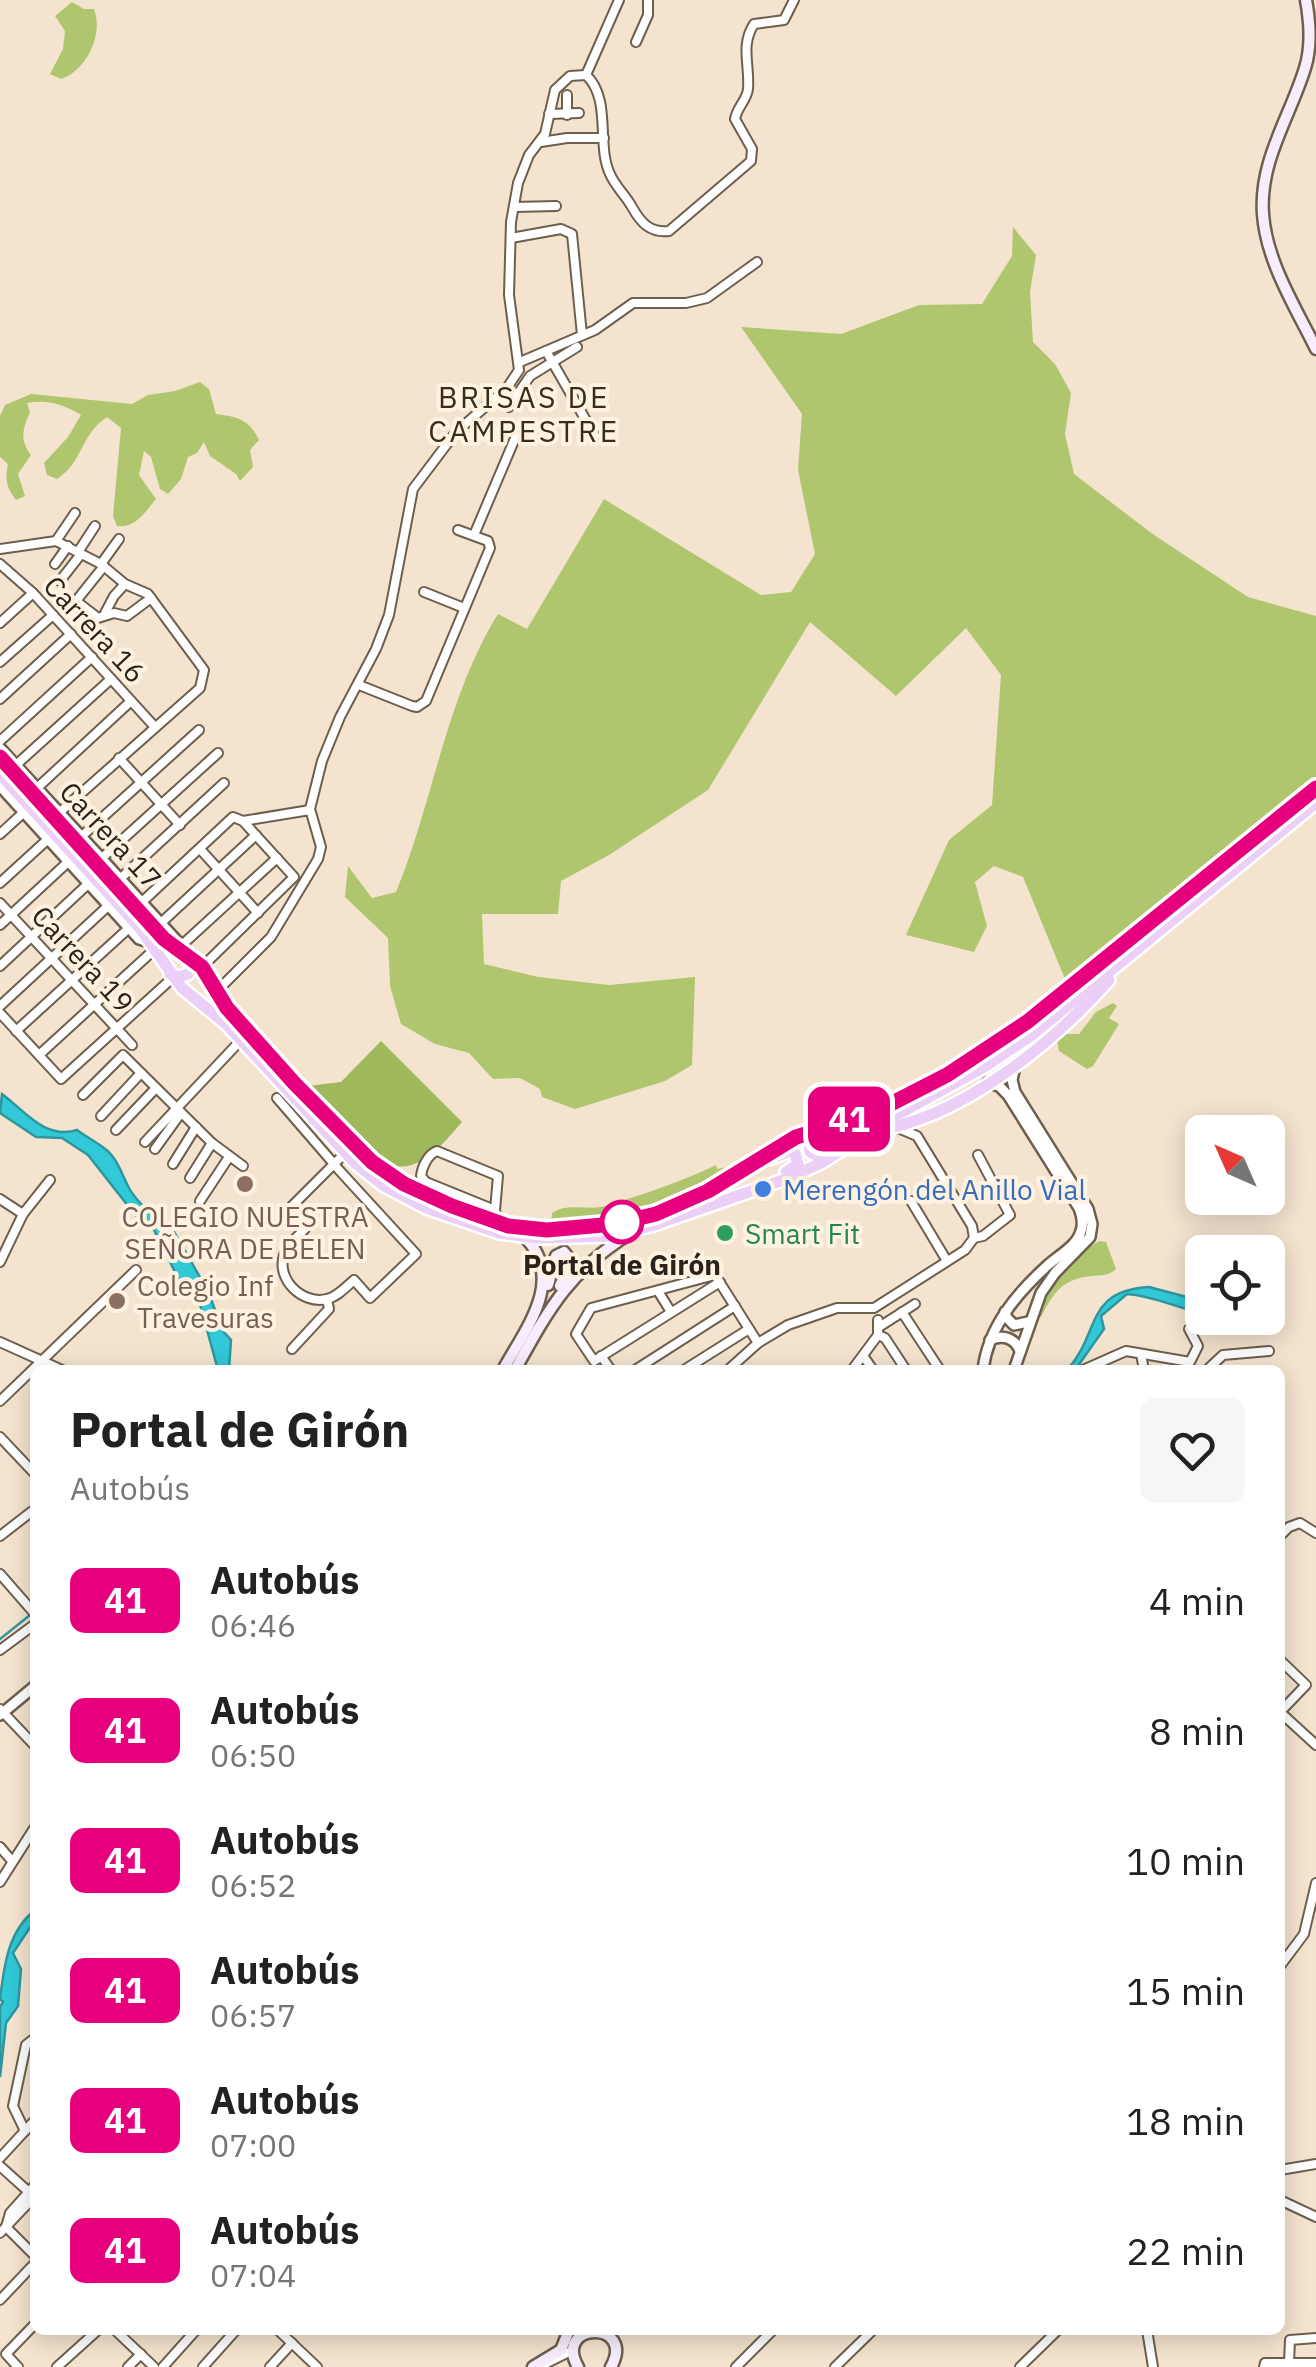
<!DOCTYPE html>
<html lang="es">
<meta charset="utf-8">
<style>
body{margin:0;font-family:"IBM Plex Sans",sans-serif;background:#f6f6f6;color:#222;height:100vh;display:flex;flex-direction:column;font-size:38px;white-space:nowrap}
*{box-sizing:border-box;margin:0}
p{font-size:32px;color:#767676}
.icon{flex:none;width:55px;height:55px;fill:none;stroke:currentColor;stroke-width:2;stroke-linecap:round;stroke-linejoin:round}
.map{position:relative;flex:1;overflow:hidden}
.details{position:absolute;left:30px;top:1365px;width:1255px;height:970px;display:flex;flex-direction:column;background:#fff;border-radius:15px;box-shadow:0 5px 25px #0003}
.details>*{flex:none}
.badge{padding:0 20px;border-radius:15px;font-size:35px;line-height:65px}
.needle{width:65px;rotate:315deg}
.buttons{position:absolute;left:1185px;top:1115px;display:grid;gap:20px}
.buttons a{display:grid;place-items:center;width:100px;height:100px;border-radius:15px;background:#fff;box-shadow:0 5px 25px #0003;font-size:50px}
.map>.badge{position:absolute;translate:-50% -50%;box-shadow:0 0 0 5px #fff}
.round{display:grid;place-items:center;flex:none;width:105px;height:105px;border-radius:15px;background:#f6f6f6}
.summary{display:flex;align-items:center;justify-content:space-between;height:170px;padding:0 40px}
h1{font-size:48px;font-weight:800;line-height:75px}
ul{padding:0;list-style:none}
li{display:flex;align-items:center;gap:30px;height:130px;padding:0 40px}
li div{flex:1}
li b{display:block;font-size:38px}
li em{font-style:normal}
li .badge{min-width:110px;font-weight:700;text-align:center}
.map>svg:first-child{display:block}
.green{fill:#afc66f}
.forest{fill:#a0b85c}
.water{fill:#31c8d7;stroke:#2f969f;stroke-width:2.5}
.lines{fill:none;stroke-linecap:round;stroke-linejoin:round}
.stream{stroke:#2f969f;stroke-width:2.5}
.minor-casing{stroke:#6d5f4e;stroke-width:12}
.tertiary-casing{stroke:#6d5f4e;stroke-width:14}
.secondary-casing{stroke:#6d5f4e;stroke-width:15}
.trunk-casing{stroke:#fff;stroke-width:16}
.minor{stroke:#fff;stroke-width:8}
.tertiary{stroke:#fff;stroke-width:9}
.secondary{stroke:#f8edfc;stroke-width:10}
.trunk{stroke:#ebcff6;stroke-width:11}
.line-casing{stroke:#fff;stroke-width:22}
.line{stroke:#e6007e;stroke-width:15}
.education-dot{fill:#8d6e63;stroke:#fff2e1;stroke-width:4}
.shop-dot{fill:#3f7fe0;stroke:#fff2e1;stroke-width:4}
.stop-dot{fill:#fff;stroke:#e6007e;stroke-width:5}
.leisure-dot{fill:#2e9e5b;stroke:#fff2e1;stroke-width:4}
.labels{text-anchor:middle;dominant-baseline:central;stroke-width:8;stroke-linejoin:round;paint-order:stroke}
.street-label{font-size:28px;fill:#29231b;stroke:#fff2e1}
.shop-label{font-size:28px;fill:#366cbe;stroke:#fff2e1;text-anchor:start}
.education-label{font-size:28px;fill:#785e54;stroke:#fff2e1}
.leisure-label{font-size:28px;fill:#27864d;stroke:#fff2e1;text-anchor:start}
.stop-label{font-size:28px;font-weight:bold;fill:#29231b;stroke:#fff2e1}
.neighbourhood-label{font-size:30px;letter-spacing:2.5px;fill:#382c1b;stroke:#fff2e1}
</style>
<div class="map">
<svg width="1316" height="2367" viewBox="0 0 1316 2367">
<rect width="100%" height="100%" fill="#f4e4cf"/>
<g class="green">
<path d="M72 2 84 9H94C104 35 86 71 61 79L50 74 63 49 65 31 55 16Z"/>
<path d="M1013 227 1036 255 1030 292 1033 342 1055 364 1071 393 1065 434 1074 474 1154 535 1248 597 1316 616V778L1065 979 1023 877 994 866 975 882 987 926 974 952 906 935 949 840 992 805 1001 675 966 628 896 696 810 622 708 790 609 855 561 881 558 914H482L484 964 538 977 609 985 695 977 692 1065 665 1081 575 1109 542 1097 540 1089 520 1078 493 1079 469 1053 435 1044 401 1024 390 986 388 938 345 897 348 866 372 898 396 892C434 800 445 700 498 614L527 629 604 499 761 595 791 592 815 554 798 470 802 414 741 327 841 334 919 305 982 304 1012 256Z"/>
<path d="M200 382 209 389 216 414C238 417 249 419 259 440L250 450 253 467 240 481 236 474 210 456 204 442 197 453 188 457 181 479 168 494 160 489 151 457 144 451 139 475 156 499C146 511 135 529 117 526L113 516 121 428 107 417C80 435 84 461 57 479L47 475 44 463 68 437 81 415C64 404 46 399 27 403L30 412C23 429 19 439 31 455L18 474 25 496 16 500C6 487 5 480 8 464L0 457V416L5 405 31 394 132 404 148 395 175 391Z"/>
<polygon points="1113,1003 1117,1006 1109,1018 1119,1024 1093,1066 1087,1069 1059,1051 1057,1040 1061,1034 1079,1034 1096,1012"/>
<path d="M743 1164 644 1212 577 1224 551 1223 552 1213C568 1202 588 1211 606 1206 641 1195 681 1182 716 1165L717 1169Z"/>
<path d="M1100 1241 1106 1242 1116 1269C1108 1276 1103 1275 1092 1276 1062 1279 1054 1292 1041 1317L1037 1315C1050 1288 1072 1253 1100 1241Z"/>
</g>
<path class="forest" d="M381 1041 462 1122C443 1144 418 1176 388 1164L308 1086 341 1082Z"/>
<g class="water">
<path d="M2 1094C25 1111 45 1140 77 1130 86 1137 95 1141 104 1148 117 1157 122 1175 129 1188 136 1201 151 1214 162 1223H169L209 1293 222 1330 231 1340 229 1370H218L198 1297 183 1288 151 1224 136 1216 88 1155 62 1138 36 1137 0 1113Z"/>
<path d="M1149 1287 1202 1301V1313C1176 1308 1155 1296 1127 1294L1101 1316 1104 1329 1075 1370H1067C1101 1333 1084 1291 1149 1287Z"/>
<path d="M35 1910V1920L13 1953 21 1969 18 2006 6 2023 0 2077V2007L3 2002 0 1999C4 1968 7 1932 35 1910Z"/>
</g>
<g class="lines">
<polyline class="stream" points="0,1639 30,1615"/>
<defs>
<g id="minor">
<polyline points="636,42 648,15 648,0"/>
<path d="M586 75C612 99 596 145 610 174 615 186 626 196 632 207 641 223 650 233 669 231L751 161 752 149 735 119C737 107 747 100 748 89 750 64 740 46 754 24L784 20 794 0"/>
<polyline points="586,75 619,0"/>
<polyline points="549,114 579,113"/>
<polyline points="567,115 567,95"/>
<polyline points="541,142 567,138 604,138"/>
<polyline points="514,207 556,206"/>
<polyline points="511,238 561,229 572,234 582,335"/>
<polyline points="546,351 595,436"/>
<polyline points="520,362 595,330 633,303 686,303 707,298 757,262"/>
<polyline points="509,407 530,376 577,347"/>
<polyline points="474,535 516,436"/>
<polyline points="56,541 75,513"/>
<polyline points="0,549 56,541 101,564 125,584 148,594 204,670 200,688 60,812"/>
<polyline points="78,552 95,526"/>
<polyline points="0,564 33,593 154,726"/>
<polyline points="55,564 68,546"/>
<polyline points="101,564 119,539"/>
<polyline points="104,566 76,601 98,618 114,613 127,616 151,598"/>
<polyline points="60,581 81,554"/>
<polyline points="424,592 464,608"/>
<polyline points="104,615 114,596 125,584"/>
<polyline points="0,623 33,593"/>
<polyline points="0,662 53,615"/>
<polyline points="359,685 412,706 417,707 426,701 490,548 488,541 458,530"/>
<polyline points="0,699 71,634"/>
<polyline points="0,741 92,657"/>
<polyline points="119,758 180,825"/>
<polyline points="16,765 111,679"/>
<polyline points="37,788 131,701"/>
<polyline points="243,821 310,810"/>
<polyline points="0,834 23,813"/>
<polyline points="82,836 199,730"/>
<polyline points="200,849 258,913"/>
<polyline points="102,858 218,753"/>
<polyline points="121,878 224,783"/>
<polyline points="0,883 47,840"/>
<polyline points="142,902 233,817 243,821 294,877 202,967"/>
<polyline points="0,903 132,1045"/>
<polyline points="162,922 256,835"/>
<polyline points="0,925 68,862"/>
<polyline points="183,944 277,858"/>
<polyline points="0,966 88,884"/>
<polyline points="219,989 271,937 318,859 321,847 310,809 322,761 340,717 376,649 389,615 413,489 456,432 507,388 519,370 509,295 511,222 518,183 529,155 545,134 555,90 570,76 586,75"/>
<polyline points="0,1006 108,906"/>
<polyline points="0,1013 61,1079 168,982"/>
<polyline points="16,1031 129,928"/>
<polyline points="39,1055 156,948"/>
<polyline points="83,1095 123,1055 212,1143 243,1166"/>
<path d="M277 1098 328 1157 339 1170 416 1254 370 1298 354 1280C346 1287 337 1297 327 1299 302 1305 276 1279 284 1255 288 1244 297 1237 305 1229L288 1210 345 1153"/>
<polyline points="101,1116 141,1073"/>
<polyline points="898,1128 917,1136 972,1226 974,1238"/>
<polyline points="116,1130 156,1088"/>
<polyline points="145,1142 241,1040"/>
<polyline points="155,1149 181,1113"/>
<polyline points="173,1164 196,1127"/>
<polyline points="190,1178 212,1143"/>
<polyline points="0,1199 23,1214"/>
<polyline points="200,1201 229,1157"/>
<polyline points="911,1201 947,1261"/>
<path d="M495 1210 426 1182 421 1176C422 1167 428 1154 437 1151L498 1176 495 1210 498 1223"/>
<polyline points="974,1238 983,1236 1010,1215 978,1155"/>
<polyline points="0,1262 23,1214 50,1180"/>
<polyline points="720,1282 594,1361 576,1334 591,1308 715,1275 758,1343"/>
<polyline points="658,1291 671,1312"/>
<polyline points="902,1312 940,1370"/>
<polyline points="879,1327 915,1304"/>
<polyline points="878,1335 885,1338 906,1370"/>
<polyline points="0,1342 62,1370"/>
<polyline points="292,1349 329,1309 327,1299"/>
<polyline points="1141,1354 1144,1370"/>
<polyline points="601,1356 611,1370"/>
<polyline points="864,1357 873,1370"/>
<polyline points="635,1370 735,1306"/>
<polyline points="684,1370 749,1329"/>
<polyline points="728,1370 758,1343 788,1325 837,1308 874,1308 965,1250 974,1238"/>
<polyline points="852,1370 878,1335 878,1320"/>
<polyline points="1083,1370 1126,1351 1190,1362 1198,1346 1189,1329"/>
<polyline points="1207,1370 1223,1355 1269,1351"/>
<polyline points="0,1401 136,1270"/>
<polyline points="0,1437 35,1474"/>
<polyline points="0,1536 35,1509"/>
<polyline points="1280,1536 1289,1527 1300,1523 1316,1533"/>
<polyline points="0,1574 35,1614"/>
<polyline points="0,1650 35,1624"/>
<polyline points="1280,1660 1306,1685 1280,1712"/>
<polyline points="0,1709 35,1746"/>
<polyline points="1280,1712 1316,1745"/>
<polyline points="0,1847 12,1861"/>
<polyline points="0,1882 35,1827"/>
<polyline points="1280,1966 1304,1934 1316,1883"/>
<polyline points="25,2131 13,2106 26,2045 35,2038"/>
<polyline points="0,2158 35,2120"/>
<polyline points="0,2166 30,2193"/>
<polyline points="1280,2170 1316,2164"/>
<polyline points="1280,2200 1316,2217"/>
<polyline points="6,2227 10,2213 35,2185"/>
<polyline points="6,2227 35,2256"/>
<polyline points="0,2233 35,2196"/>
<polyline points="0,2300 35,2263"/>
<polyline points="115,2330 154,2367"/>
<polyline points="278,2330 317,2367"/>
<polyline points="1147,2330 1153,2367"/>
<polyline points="1289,2363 1290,2340 1316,2338"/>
<polyline points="541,2366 573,2350"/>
<polyline points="18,2367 6,2354 35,2324"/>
<polyline points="57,2367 98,2330"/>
<polyline points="128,2367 141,2354"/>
<polyline points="163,2367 196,2330"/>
<polyline points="203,2367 236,2330"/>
<polyline points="270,2367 292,2343"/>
<polyline points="736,2367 773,2330"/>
<polyline points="835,2367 873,2330"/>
<polyline points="1020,2367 1058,2330"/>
<polyline points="1264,2367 1265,2363 1316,2363"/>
</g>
<g id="tertiary">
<polyline points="0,748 189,954"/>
<polyline points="0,786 139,939 149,942"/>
<polyline points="1005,1312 1007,1318 1014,1325 1028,1322"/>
<path d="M990 1340C1003 1334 1015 1338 1020 1351"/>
<path d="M983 1370C988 1327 1017 1293 1048 1265 1059 1255 1077 1246 1081 1231 1084 1223 1082 1216 1079 1208L1008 1095 999 1086 987 1083"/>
<polyline points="1014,1370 1041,1293 1055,1273 1090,1237 1092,1224 1088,1209 1015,1092 1012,1080 1015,1066"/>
<polyline points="0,1715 35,1686"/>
</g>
<g id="secondary">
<path d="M1306 0C1310 22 1312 46 1305 68 1290 117 1259 161 1263 214 1266 261 1296 308 1316 349"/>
<polyline points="548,1285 556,1256 564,1252 571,1261 560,1286"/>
<path d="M503 1370C526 1328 566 1280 525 1237"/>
<path d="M515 1370C550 1307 568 1272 632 1232"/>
<polyline points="533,2367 561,2350 569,2330"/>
<path d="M578 2367C552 2321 637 2320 611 2367"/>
</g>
<g id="trunk">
<polyline points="0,757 164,939 202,967 227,1008 364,1155 402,1182 432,1199 508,1226 547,1229 614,1224 656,1214 708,1191 796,1137 873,1113 947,1075 1027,1021 1316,788"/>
<polyline points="0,774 139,927 182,988 226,1024 356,1164 384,1186 426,1208 499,1233 538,1238 610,1236 654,1225 786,1179 821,1163 897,1115 986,1066 1032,1035 1316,803"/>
<polyline points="170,974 179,977 188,974 193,966 191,957"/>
<path d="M872 1131C959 1120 1052 1044 1109 980"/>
<polyline points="820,1135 809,1142 810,1152 816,1155 830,1150"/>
<polyline points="772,1158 790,1151 795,1153 798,1164 786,1172"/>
</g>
</defs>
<use href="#minor" class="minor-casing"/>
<use href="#tertiary" class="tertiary-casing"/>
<use href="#secondary" class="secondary-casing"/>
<use href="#trunk" class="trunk-casing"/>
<use href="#minor" class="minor"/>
<use href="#tertiary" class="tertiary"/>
<use href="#secondary" class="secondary"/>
<use href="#trunk" class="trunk"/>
</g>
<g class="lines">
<defs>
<polyline id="line" points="0,757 164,939 202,967 227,1008 295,1084 372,1162 404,1184 452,1206 508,1226 547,1230 614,1224 656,1214 708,1191 796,1137 873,1113 947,1075 1027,1022 1316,788"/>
</defs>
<use href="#line" class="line-casing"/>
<use href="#line" class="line"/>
</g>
<g class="education-dot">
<circle cx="245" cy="1184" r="10"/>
<circle cx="117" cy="1301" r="10"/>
</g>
<circle class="shop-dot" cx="763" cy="1189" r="10"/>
<circle class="stop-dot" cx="622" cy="1222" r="20"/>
<circle class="leisure-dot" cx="725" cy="1233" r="10"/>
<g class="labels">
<g class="street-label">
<text transform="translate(95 629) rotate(47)">Carrera 16</text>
<text transform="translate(111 835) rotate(47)">Carrera 17</text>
<text transform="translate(83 959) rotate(47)">Carrera 19</text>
</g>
<g class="shop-label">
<text x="783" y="1189">Merengón del Anillo Vial</text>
</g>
<g class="education-label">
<text x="245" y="1216">COLEGIO NUESTRA<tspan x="245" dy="32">SEÑORA DE BELEN</tspan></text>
<text x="137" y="1285" text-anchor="start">Colegio Inf<tspan x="137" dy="32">Travesuras</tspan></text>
</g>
<g class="leisure-label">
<text x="745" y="1233">Smart Fit</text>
</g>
<g class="stop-label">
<text x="622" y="1264">Portal de Girón</text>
</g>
<g class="neighbourhood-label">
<text x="524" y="396">BRISAS DE<tspan x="524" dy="34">CAMPESTRE</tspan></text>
</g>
</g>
</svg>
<div class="buttons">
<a><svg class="needle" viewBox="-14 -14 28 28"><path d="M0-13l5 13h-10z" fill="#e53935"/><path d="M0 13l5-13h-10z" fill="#767676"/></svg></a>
<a><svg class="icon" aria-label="locate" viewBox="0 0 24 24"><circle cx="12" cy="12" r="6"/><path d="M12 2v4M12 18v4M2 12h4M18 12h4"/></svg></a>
</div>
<b class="badge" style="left:849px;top:1119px;background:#e6007e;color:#fff">41</b>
<section class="details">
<div class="summary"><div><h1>Portal de Girón</h1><p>Autobús</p></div><a class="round"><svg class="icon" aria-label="heart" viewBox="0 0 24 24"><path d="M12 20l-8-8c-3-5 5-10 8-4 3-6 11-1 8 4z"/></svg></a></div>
<ul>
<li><span class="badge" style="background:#e6007e;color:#fff">41</span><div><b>Autobús</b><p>06:46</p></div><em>4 min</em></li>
<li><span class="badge" style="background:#e6007e;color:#fff">41</span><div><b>Autobús</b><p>06:50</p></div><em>8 min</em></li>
<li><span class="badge" style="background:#e6007e;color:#fff">41</span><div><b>Autobús</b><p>06:52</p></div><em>10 min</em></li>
<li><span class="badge" style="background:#e6007e;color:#fff">41</span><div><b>Autobús</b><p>06:57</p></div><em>15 min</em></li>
<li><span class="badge" style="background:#e6007e;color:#fff">41</span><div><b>Autobús</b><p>07:00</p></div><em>18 min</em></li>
<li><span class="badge" style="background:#e6007e;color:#fff">41</span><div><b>Autobús</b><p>07:04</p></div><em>22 min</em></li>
</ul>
</section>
</div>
